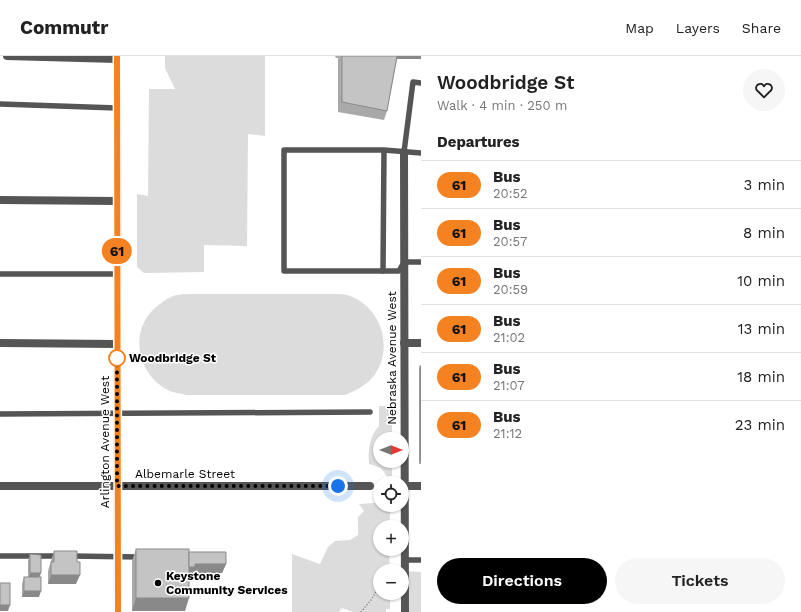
<!DOCTYPE html>
<meta charset="utf-8">
<style>
body{margin:0;font-family:"Work Sans",sans-serif;background:#f6f6f6;color:#222;height:100vh;display:flex;flex-direction:column;font-size:15px;white-space:nowrap}
*{box-sizing:border-box;margin:0}
p{font-size:13px;color:#767676}
.icon{flex:none;width:22px;height:22px;fill:none;stroke:currentColor;stroke-width:2;stroke-linecap:round;stroke-linejoin:round}
.map{position:relative;flex:1;overflow:hidden}
.sheet{display:flex;flex-direction:column;background:#fff;width:380px}
.sheet>*{flex:none}
.badge{padding:0 8px;border-radius:13px;font-size:14px;line-height:26px}
.needle{width:26px;rotate:90deg}
.buttons{position:absolute;left:373px;top:376px;display:grid;gap:8px}
.buttons a{display:grid;place-items:center;width:36px;height:36px;border-radius:50%;background:#fff;box-shadow:0 1px 3px #0004;font-size:20px}
.you{position:absolute;width:20px;height:20px;margin:-10px;border:3px solid #fff;border-radius:50%;background:#1a73e8;box-shadow:0 0 0 6px #1a73e833}
.map>.badge{position:absolute;translate:-50% -50%;box-shadow:0 0 0 2px #fff}
h2{padding:0 16px;font-size:15px;line-height:36px}
.round{display:grid;place-items:center;flex:none;width:42px;height:42px;border-radius:21px;background:#f6f6f6}
.head{display:flex;align-items:center;justify-content:space-between;height:68px;padding:0 16px}
h1{font-size:19px;font-weight:600;line-height:30px}
.primary-button{display:flex;gap:8px;margin-top:auto;padding:8px 16px}
.primary-button a{flex:1;height:46px;border-radius:24px;background:#000;color:#fff;font-size:16px;font-weight:600;line-height:46px;text-align:center}
.primary-button a+a{background:#f6f6f6;color:#222}
ul{padding:0;list-style:none}
li{display:flex;align-items:center;gap:12px;height:48px;padding:0 16px;border-top:1px solid #e0e0e0}
li div{flex:1}
li b{display:block;font-size:15px}
li em{font-style:normal}
li .badge{min-width:44px;font-weight:700;text-align:center}
header{display:flex;align-items:center;gap:24px;box-sizing:border-box;height:56px;padding:0 20px;background:#fff;border-bottom:1px solid #e0e0e0}
header strong{font-size:19px}
nav{display:flex;gap:22px;margin-inline-start:auto;font-size:14px}
main{display:flex;flex:1;min-height:0}
.map>svg:first-child{display:block}
.green{fill:#dcdcdc}
.lines{fill:none;stroke-linecap:round;stroke-linejoin:round}
.path{stroke:#777;stroke-width:1.5;stroke-dasharray:1 2;stroke-linecap:butt}
.lane{stroke:#555;stroke-width:5.5}
.street{stroke:#555;stroke-width:8}
.secondary{stroke:#222;stroke-width:8}
.wall{fill:#a9a9a9}
.shaded-wall{fill:#898989}
.building{fill:#c4c4c4;stroke:#898989}
.line-casing{stroke:#fff;stroke-width:9}
.line{stroke:#f58220;stroke-width:6}
.walk{stroke:#000;stroke-width:4;stroke-dasharray:0 7.2}
.stop-dot{fill:#fff;stroke:#f58220;stroke-width:2}
.poi-dot{fill:#000;stroke:#fff;stroke-width:1.5}
.labels{text-anchor:middle;dominant-baseline:central;stroke-width:3;stroke-linejoin:round;paint-order:stroke}
.stop-label{font-size:12px;font-weight:bold;fill:#000;stroke:#fff;text-anchor:start}
.street-label{font-size:12px;fill:#000;stroke:#fff}
.poi-label{font-size:12px;font-weight:bold;fill:#000;stroke:#fff;text-anchor:start}
</style>
<header>
<strong>Commutr</strong>
<nav><a>Map</a><a>Layers</a><a>Share</a></nav>
</header>
<main>
<div class="map">
<svg width="421" height="556" viewBox="0 0 421 556">
<rect width="100%" height="100%" fill="#fff"/>
<g class="green">
<polygon points="165,0 265,0 265,80 248,78 247,190 204,189 204,216 144,217 137,211 137,138 148,140 149,33 175,33 165,12"/>
<path d="M192 238H332C338 238 345 238 350 240 383 252 394 295 373 321 365 330 355 335 345 339H186C180 337 173 337 168 334 135 317 128 270 160 248 165 244 171 240 177 239 182 238 187 238 192 238Z"/>
<path d="M379 350H392V383H380V405H392V427H389C386 415 380 410 369 408 368 394 369 381 379 370Z"/>
<polygon points="380,445 380,449 391,449 389,471 380,471 380,493 389,493 390,515 380,515 380,537 390,537 390,553 386,553 386,556 353,556 342,552 339,556 292,556 292,498 320,508 328,491 335,485 350,484 358,479 358,461 364,455 359,448 374,447"/>
<polygon points="405,515 421,516 421,556 405,556"/>
</g>
<g class="lines">
<g class="path">
<polyline points="388,515 391,508"/>
<polyline points="361,556 371,544 380,529"/>
</g>
<g class="lane">
<polyline points="0,48 117,52"/>
<polyline points="384,94 383,215 284,215 284,94 384,94 421,97"/>
<polyline points="404,96 413,26 421,27"/>
<polyline points="383,215 399,215 404,206 421,206"/>
<polyline points="0,218 117,218"/>
<polyline points="0,358 370,356"/>
<polyline points="0,500 60,500"/>
<polyline points="70,500 140,501"/>
<polyline points="404,504 421,504"/>
</g>
<g class="street">
<polyline points="7,0 117,3"/>
<polyline points="404,96 405,556"/>
<polyline points="0,144 117,145"/>
<polyline points="0,287 117,288"/>
<polyline points="404,287 421,287"/>
<polyline points="0,430 370,430"/>
<polyline points="404,430 421,430"/>
</g>
<polyline class="secondary" points="117,0 118,556"/>
</g>
<g class="wall">
<polygon points="335,0 421,0 421,3 397,3 387,55 384,64 338,56 338,2 336,2"/>
<polygon points="420,310 421,408 419,408 419,313"/>
<polygon points="136,493 189,496 226,508 222,517 193,517 192,520 189,520 185,555 132,555 132,505"/>
<polygon points="54,495 76,528 48,528 48,515"/>
<polygon points="30,498 41,517 39,521 39,541 22,541 22,528 24,521 28,521 28,505"/>
</g>
<g class="shaded-wall">
<polygon points="396,0 421,0 421,3 395,3"/>
<polygon points="195,508 226,508 222,517 193,517 192,520 185,520 188,511"/>
<polygon points="30,517 41,517 38,524 28,524"/>
<polygon points="51,519 80,519 76,528 48,528"/>
<polygon points="24,535 41,535 39,541 22,541"/>
<polygon points="136,542 189,542 185,555 132,555"/>
<polygon points="0,549 10,549 8,555 0,555"/>
</g>
<g class="building">
<polygon points="342,0 397,0 387,55 342,46"/>
<rect x="420" y="310" width="1" height="95"/>
<rect x="136" y="493" width="53" height="49"/>
<polygon points="54,495 77,495 77,506 80,506 80,519 51,519 51,506 54,506"/>
<polygon points="189,496 226,496 226,508 195,508 195,511 189,511"/>
<polygon points="30,498 41,499 41,517 30,517"/>
<rect x="24" y="521" width="17" height="14"/>
<rect x="0" y="527" width="10" height="22"/>
</g>
<g class="lines">
<defs>
<polyline id="line" points="117,0 118,556"/>
</defs>
<use href="#line" class="line-casing"/>
<use href="#line" class="line"/>
<polyline class="walk" points="117,302 117,430 338,430"/>
</g>
<circle class="stop-dot" cx="117" cy="302" r="8"/>
<circle class="poi-dot" cx="158" cy="527" r="4"/>
<g class="labels">
<g class="stop-label">
<text x="129" y="302">Woodbridge St</text>
</g>
<g class="street-label">
<text transform="translate(392 302) rotate(-90)">Nebraska Avenue West</text>
<text transform="translate(105 386) rotate(-90)">Arlington Avenue West</text>
<text x="185" y="418">Albemarle Street</text>
</g>
<g class="poi-label">
<text x="166" y="520">Keystone<tspan x="166" dy="14">Community Services</tspan></text>
</g>
</g>
</svg>
<div class="buttons">
<a><svg class="needle" viewBox="-14 -14 28 28"><path d="M0-13l5 13h-10z" fill="#e53935"/><path d="M0 13l5-13h-10z" fill="#767676"/></svg></a>
<a><svg class="icon" aria-label="locate" viewBox="0 0 24 24"><circle cx="12" cy="12" r="6"/><path d="M12 2v4M12 18v4M2 12h4M18 12h4"/></svg></a>
<a>+</a>
<a>−</a>
</div>
<div class="you" style="left:338px;top:430px"></div>
<b class="badge" style="left:117px;top:195px;background:#f58220;color:#111">61</b>
</div>
<section class="sheet">
<div class="head"><div><h1>Woodbridge St</h1><p>Walk · 4 min · 250 m</p></div><a class="round"><svg class="icon" aria-label="heart" viewBox="0 0 24 24"><path d="M12 20l-8-8c-3-5 5-10 8-4 3-6 11-1 8 4z"/></svg></a></div>
<h2>Departures</h2>
<ul>
<li><span class="badge" style="background:#f58220;color:#111">61</span><div><b>Bus</b><p>20:52</p></div><em>3 min</em></li>
<li><span class="badge" style="background:#f58220;color:#111">61</span><div><b>Bus</b><p>20:57</p></div><em>8 min</em></li>
<li><span class="badge" style="background:#f58220;color:#111">61</span><div><b>Bus</b><p>20:59</p></div><em>10 min</em></li>
<li><span class="badge" style="background:#f58220;color:#111">61</span><div><b>Bus</b><p>21:02</p></div><em>13 min</em></li>
<li><span class="badge" style="background:#f58220;color:#111">61</span><div><b>Bus</b><p>21:07</p></div><em>18 min</em></li>
<li><span class="badge" style="background:#f58220;color:#111">61</span><div><b>Bus</b><p>21:12</p></div><em>23 min</em></li>
</ul>
<div class="primary-button"><a>Directions</a><a>Tickets</a></div>
</section>
</main>
